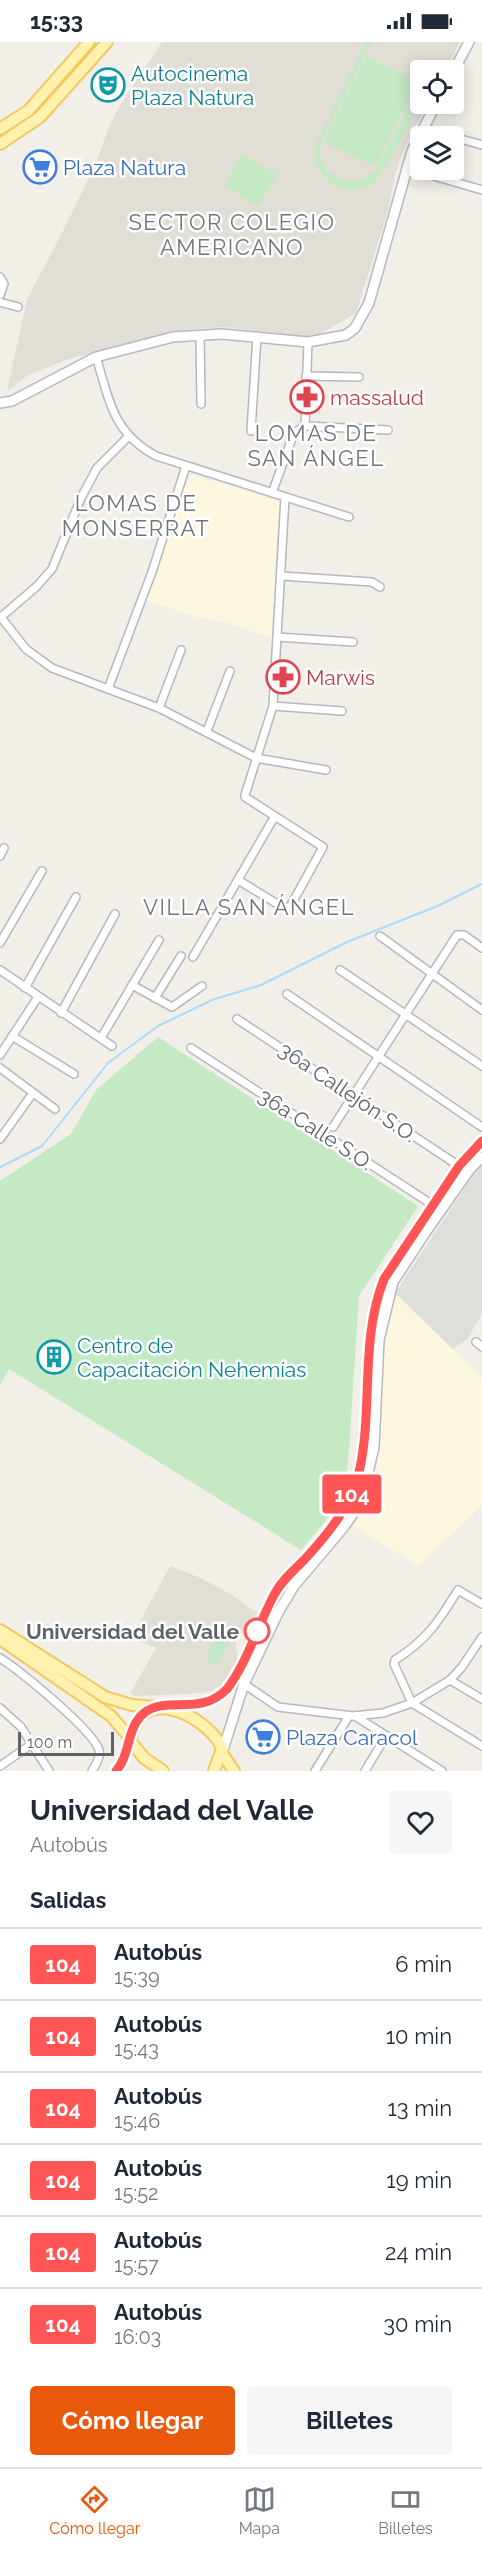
<!DOCTYPE html>
<html lang="es">
<meta charset="utf-8">
<style>
body{margin:0;font-family:Raleway,sans-serif;background:#f6f6f7;color:#1f2937;height:100vh;display:flex;flex-direction:column;font-size:22px;white-space:nowrap}
*{box-sizing:border-box;margin:0}
p{font-size:20px;color:#747a83}
.icon{flex:none;width:33px;height:33px;fill:none;stroke:currentColor;stroke-width:2;stroke-linecap:round;stroke-linejoin:round}
.map{position:relative;height:1729px;overflow:hidden}
.sheet{display:flex;flex-direction:column;background:#fff;flex:1}
.sheet>*{flex:none}
.badge{padding:0 12px;border-radius:4px;font-size:21px;line-height:39px}
.buttons{position:absolute;left:410px;top:18px;display:grid;gap:12px}
.buttons a{display:grid;place-items:center;width:54px;height:54px;border-radius:6px;background:#fff;box-shadow:0 3px 15px #0003;font-size:30px}
.scale{position:absolute;left:18px;bottom:15px;width:96px;box-sizing:border-box;padding-left:6px;border:3px solid #5f6368;border-top:0;font-size:16px;line-height:21px;white-space:nowrap;color:#5f6368;-webkit-text-stroke:4px #fff;paint-order:stroke}
.map>.badge{position:absolute;translate:-50% -50%;box-shadow:0 0 0 3px #fff}
h2{padding:0 30px;font-size:22px;line-height:54px}
.round{display:grid;place-items:center;flex:none;width:63px;height:63px;border-radius:6px;background:#f6f6f7}
.head{display:flex;align-items:center;justify-content:space-between;height:102px;padding:0 30px}
h1{font-size:28px;font-weight:700;line-height:45px}
.cta{display:flex;gap:12px;margin-top:auto;padding:12px 30px}
.cta a{flex:1;height:69px;border-radius:6px;background:#ea580c;color:#fff;font-size:24px;font-weight:700;line-height:69px;text-align:center}
.cta a+a{background:#f6f6f7;color:#1f2937}
ul{padding:0;list-style:none}
li{display:flex;align-items:center;gap:18px;height:72px;padding:0 30px;border-top:2px solid #e0e1e3}
li div{flex:1}
li b{display:block;font-size:22px}
li em{font-style:normal}
li .badge{min-width:66px;font-weight:700;text-align:center}
.status{display:flex;justify-content:space-between;align-items:center;height:42px;padding:0 30px;background:#fff;direction:ltr}
.status svg{height:16px;fill:currentColor}
.tab-bar{display:flex;justify-content:space-around;align-items:center;height:84px;border-top:2px solid #e0e1e3;background:#fff;font-size:16px;color:#747a83}
.tab-bar a{display:grid;justify-items:center;gap:3px}
.tab-bar .selected{color:#ea580c}
.map>svg:first-child{display:block}
.commercial{fill:#fef7e0}
.industrial{fill:#e0deda}
.education{fill:#e1ded6}
.green{fill:#c5e8c5}
.lines{fill:none;stroke-linecap:round;stroke-linejoin:round}
.stream{stroke:#aadaff;stroke-width:2}
.street-casing{stroke:#b5b8bc;stroke-width:10}
.secondary-casing{stroke:#b6babf;stroke-width:12}
.primary-casing{stroke:#f2c960;stroke-width:14}
.street{stroke:#fff;stroke-width:7}
.secondary{stroke:#fff;stroke-width:9}
.primary{stroke:#fff2af;stroke-width:10}
.line-casing{stroke:#fff;stroke-width:14}
.line{stroke:#f55;stroke-width:9}
.stop-dot{fill:#fff;stroke:#f55;stroke-width:3}
.labels{text-anchor:middle;dominant-baseline:central;stroke-width:5;stroke-linejoin:round;paint-order:stroke}
.culture-label{font-size:21px;fill:#0d838f;stroke:#fff;text-anchor:start}
.shop-label{font-size:21px;fill:#366cbe;stroke:#fff;text-anchor:start}
.health-label{font-size:21px;fill:#be3a42;stroke:#fff;text-anchor:start}
.street-label{font-size:21px;fill:#5f6368;stroke:#fff}
.stop-label{font-size:21px;font-weight:bold;fill:#5f6368;stroke:#fff;text-anchor:end}
.neighbourhood-label{font-size:22px;letter-spacing:1.5px;fill:#70757a;stroke:#fff}
</style>
<div class="status"><b>15:33</b><svg viewBox="0 0 49 12"><path d="M0 12V9h3v3zM5 12V6h3v6zM10 12V3h3v9zM15 12V0h3v12zM26 1h20v11H26zM47 4h2v5h-2z"/></svg></div>
<div class="map">
<svg width="482" height="1729" viewBox="0 0 482 1729">
<rect width="100%" height="100%" fill="#f1efe8"/>
<g class="commercial">
<polygon points="189,432 279,459 272,595 209,576 199,576 146,558"/>
<polygon points="395,1251 482,1336 482,1463 419,1524 352,1484 370,1451 377,1425 385,1290"/>
</g>
<polygon class="industrial" points="480,1123 482,1125 482,1272 468,1296 453,1307 395,1251"/>
<g class="education">
<polygon points="162,0 460,0 445,28 420,28 420,62 428,62 406,102 396,129 388,169 356,271 318,293 303,295 224,285 194,287 150,296 65,318 27,334 7,349 27,257 59,197 95,124 108,87 119,65"/>
<polygon points="170,1524 201,1536 234,1554 257,1571 236,1598 238,1624 226,1641 210,1649 189,1652 135,1654 131,1651 132,1648 156,1606 131,1596"/>
</g>
<g class="green">
<path d="M365 0H373L367 8 322 97 320 111 326 128 343 139H361L375 130 420 43C420 47 421 52 420 57 418 68 381 137 372 142 345 159 313 136 314 106Z"/>
<polygon points="366,14 417,39 375,125 324,100"/>
<polygon points="241,113 277,132 259,164 224,144"/>
<polygon points="158,995 418,1164 359,1254 348,1421 343,1452 327,1477 301,1508 9,1327 0,1343 0,1139 71,1092 96,1048"/>
<polygon points="215,1594 228,1600 218,1624 205,1618"/>
</g>
<g class="lines">
<polyline class="stream" points="0,1125 42,1104 108,1021 158,984 212,958 261,943 347,900 440,863 482,842"/>
<defs>
<g id="street">
<polyline points="423,86 452,94"/>
<polyline points="453,95 482,103"/>
<polyline points="406,126 482,148"/>
<polyline points="0,235 4,242 0,253"/>
<polyline points="0,260 18,265"/>
<polyline points="200,293 201,362"/>
<path d="M96 315C110 359 112 390 156 414L349 475"/>
<polyline points="306,334 359,335"/>
<polyline points="305,384 308,300"/>
<polyline points="251,389 257,294"/>
<polyline points="272,451 294,391 305,384 388,388"/>
<polyline points="282,534 372,540 380,545"/>
<polyline points="0,574 26,607 52,626 159,666 256,716 326,728"/>
<polyline points="1,575 36,545 52,527 81,456 97,426 128,395"/>
<polyline points="277,595 353,600"/>
<polyline points="108,647 152,530 186,424"/>
<polyline points="273,664 342,669"/>
<polyline points="159,666 181,608"/>
<polyline points="207,689 230,629"/>
<polyline points="0,814 4,806"/>
<polyline points="238,838 284,866 290,865 323,805 245,755 245,753 273,664 285,455"/>
<polyline points="380,894 482,968"/>
<polyline points="0,901 42,829"/>
<polyline points="193,915 275,774"/>
<polyline points="0,928 112,1004"/>
<polyline points="340,928 482,1024"/>
<polyline points="132,943 172,965 202,944"/>
<polyline points="25,946 76,855"/>
<polyline points="287,952 482,1085"/>
<polyline points="155,956 181,914"/>
<polyline points="61,971 115,872"/>
<polyline points="237,977 459,1124"/>
<polyline points="12,994 74,1032"/>
<polyline points="101,996 159,898"/>
<polyline points="191,1006 436,1165"/>
<polyline points="0,1013 38,955"/>
<polyline points="0,1026 55,1067"/>
<polyline points="333,1085 457,893 464,893 482,906"/>
<polyline points="0,1097 33,1051"/>
<polyline points="476,1300 482,1305"/>
<path d="M482 1562 458 1548C439 1579 427 1598 395 1618L394 1622 412 1661 482 1704"/>
<path d="M0 1616C19 1628 93 1688 99 1708 101 1715 96 1723 92 1729"/>
<polyline points="450,1638 482,1657"/>
<polyline points="244,1642 278,1665 353,1674 383,1671 412,1661 450,1638 462,1625 482,1595"/>
<polyline points="0,1666 21,1685 49,1729"/>
<polyline points="355,1674 442,1729"/>
<polyline points="0,1724 32,1702"/>
<polyline points="315,1729 349,1674"/>
<polyline points="365,1729 386,1694"/>
</g>
<g id="secondary">
<polyline points="453,30 469,0"/>
<polyline points="0,361 12,359 96,315 173,295 222,292 308,300 346,293 355,286 369,261 412,109 436,62"/>
<path d="M168 1665C190 1663 211 1664 227 1647 248 1619 257 1583 274 1553 281 1539 293 1529 303 1518 329 1491 352 1463 360 1426 373 1363 360 1298 384 1237L459 1124 482 1099"/>
<polyline points="222,1711 244,1642 279,1569 294,1544 343,1486 353,1472 364,1448 374,1405 379,1298 393,1240 425,1191 470,1127 482,1115"/>
<polyline points="116,1729 125,1714 130,1696"/>
</g>
<g id="primary">
<polyline points="0,87 29,68 89,0"/>
<polyline points="0,102 40,75 107,0"/>
<polyline points="0,1588 105,1655 132,1663 156,1665"/>
<polyline points="0,1597 111,1674 130,1696"/>
<polyline points="222,1711 234,1729"/>
<path d="M163 1729 144 1716 131 1700C130 1692 133 1685 138 1678 159 1649 213 1681 222 1707L214 1729"/>
</g>
</defs>
<use href="#street" class="street-casing"/>
<use href="#secondary" class="secondary-casing"/>
<use href="#primary" class="primary-casing"/>
<use href="#street" class="street"/>
<use href="#secondary" class="secondary"/>
<use href="#primary" class="primary"/>
</g>
<g class="lines">
<defs>
<path id="line" d="M116 1729C131 1712 126 1686 144 1671 167 1653 200 1675 227 1647 248 1619 258 1583 274 1553 281 1539 293 1529 304 1518 329 1491 352 1463 360 1426 373 1363 360 1298 384 1237L459 1124 482 1099"/>
</defs>
<use href="#line" class="line-casing"/>
<use href="#line" class="line"/>
</g>
<defs>
<symbol id="theatre-ring" viewBox="-11 -11 22 22"><circle r="9.5" fill="#fff" stroke="#0f9aa8" stroke-width="1.5"/><path d="M-5-5.5Q0-4 5-5.5V0Q5 5 0 6Q-5 5-5 0ZM-3.3-2.5H-1v1.5H-3.3ZM1-2.5H3.3v1.5H1ZM-2.8 1Q0 5.5 2.8 1Z" fill="#0f9aa8"/></symbol>
<symbol id="supermarket-ring" viewBox="-11 -11 22 22"><circle r="9.5" fill="#fff" stroke="#3f7fe0" stroke-width="1.5"/><path d="M-6-5.5h2.5l.6 2H6L4.5 2H-2.5L-4.4-4H-6ZM-1.5 3.2a1.3 1.3 0 1 0 .1 0ZM3 3.2a1.3 1.3 0 1 0 .1 0Z" fill="#3f7fe0"/></symbol>
<symbol id="pharmacy-ring" viewBox="-11 -11 22 22"><circle r="9.5" fill="#fff" stroke="#e0444e" stroke-width="1.5"/><path d="M-2-6h4v4h4v4h-4v4h-4v-4h-4v-4h4Z" fill="#e0444e"/></symbol>
<symbol id="building-ring" viewBox="-11 -11 22 22"><circle r="9.5" fill="#fff" stroke="#0f9aa8" stroke-width="1.5"/><path d="M-4-6H4V6H1V3H-1V6H-4ZM-2.5-4.3h1.7v1.8h-1.7ZM.8-4.3h1.7v1.8H.8ZM-2.5-1h1.7V.8h-1.7ZM.8-1h1.7V.8H.8Z" fill="#0f9aa8"/></symbol>
</defs>
<g fill-rule="evenodd">
<use href="#theatre-ring" x="89" y="24" width="38" height="38"/>
<use href="#supermarket-ring" x="21" y="106" width="38" height="38"/>
<use href="#pharmacy-ring" x="288" y="336" width="38" height="38"/>
<use href="#pharmacy-ring" x="264" y="616" width="38" height="38"/>
<use href="#building-ring" x="35" y="1296" width="38" height="38"/>
<use href="#supermarket-ring" x="244" y="1676" width="38" height="38"/>
</g>
<circle class="stop-dot" cx="257" cy="1589" r="12"/>
<g class="labels">
<g class="culture-label">
<text x="131" y="31">Autocinema<tspan x="131" dy="24">Plaza Natura</tspan></text>
<text x="77" y="1303">Centro de<tspan x="77" dy="24">Capacitación Nehemías</tspan></text>
</g>
<g class="shop-label">
<text x="63" y="125">Plaza Natura</text>
<text x="286" y="1695">Plaza Caracol</text>
</g>
<g class="health-label">
<text x="330" y="355">massalud</text>
<text x="306" y="635">Marwis</text>
</g>
<g class="street-label">
<text transform="translate(348 1050) rotate(34)">36a Callejón S.O.</text>
<text transform="translate(316 1087) rotate(33)">36a Calle S.O.</text>
</g>
<g class="stop-label">
<text x="239" y="1589">Universidad del Valle</text>
</g>
<g class="neighbourhood-label">
<text x="232" y="180">SECTOR COLEGIO<tspan x="232" dy="25">AMERICANO</tspan></text>
<text x="316" y="391">LOMAS DE<tspan x="316" dy="25">SAN ÁNGEL</tspan></text>
<text x="136" y="461">LOMAS DE<tspan x="136" dy="25">MONSERRAT</tspan></text>
<text x="249" y="865">VILLA SAN ÁNGEL</text>
</g>
</g>
</svg>
<div class="buttons">
<a><svg class="icon" aria-label="locate" viewBox="0 0 24 24"><circle cx="12" cy="12" r="6"/><path d="M12 2v4M12 18v4M2 12h4M18 12h4"/></svg></a>
<a><svg class="icon" aria-label="layers" viewBox="0 0 24 24"><path d="M12 4l9 5-9 5-9-5zM3 14l9 5 9-5"/></svg></a>
</div>
<div class="scale">100 m</div>
<b class="badge" style="left:352px;top:1452px;background:#f55;color:#fff">104</b>
</div>
<section class="sheet">
<div class="head"><div><h1>Universidad del Valle</h1><p>Autobús</p></div><a class="round"><svg class="icon" aria-label="heart" viewBox="0 0 24 24"><path d="M12 20l-8-8c-3-5 5-10 8-4 3-6 11-1 8 4z"/></svg></a></div>
<h2>Salidas</h2>
<ul>
<li><span class="badge" style="background:#f55;color:#fff">104</span><div><b>Autobús</b><p>15:39</p></div><em>6 min</em></li>
<li><span class="badge" style="background:#f55;color:#fff">104</span><div><b>Autobús</b><p>15:43</p></div><em>10 min</em></li>
<li><span class="badge" style="background:#f55;color:#fff">104</span><div><b>Autobús</b><p>15:46</p></div><em>13 min</em></li>
<li><span class="badge" style="background:#f55;color:#fff">104</span><div><b>Autobús</b><p>15:52</p></div><em>19 min</em></li>
<li><span class="badge" style="background:#f55;color:#fff">104</span><div><b>Autobús</b><p>15:57</p></div><em>24 min</em></li>
<li><span class="badge" style="background:#f55;color:#fff">104</span><div><b>Autobús</b><p>16:03</p></div><em>30 min</em></li>
</ul>
<div class="cta"><a>Cómo llegar</a><a>Billetes</a></div>
</section>
<nav class="tab-bar">
<a class="selected"><svg class="icon" aria-label="directions" viewBox="0 0 24 24"><path d="M12 3l9 9-9 9-9-9zM9 14v-3h6M13 9l2 2-2 2"/></svg>Cómo llegar</a>
<a><svg class="icon" aria-label="map" viewBox="0 0 24 24"><path d="M3 6l6-2 6 2 6-2v14l-6 2-6-2-6 2zM9 4v14M15 6v14"/></svg>Mapa</a>
<a><svg class="icon" aria-label="tickets" viewBox="0 0 24 24"><path d="M3 7h18v10H3zM15 7v10"/></svg>Billetes</a>
</nav>
